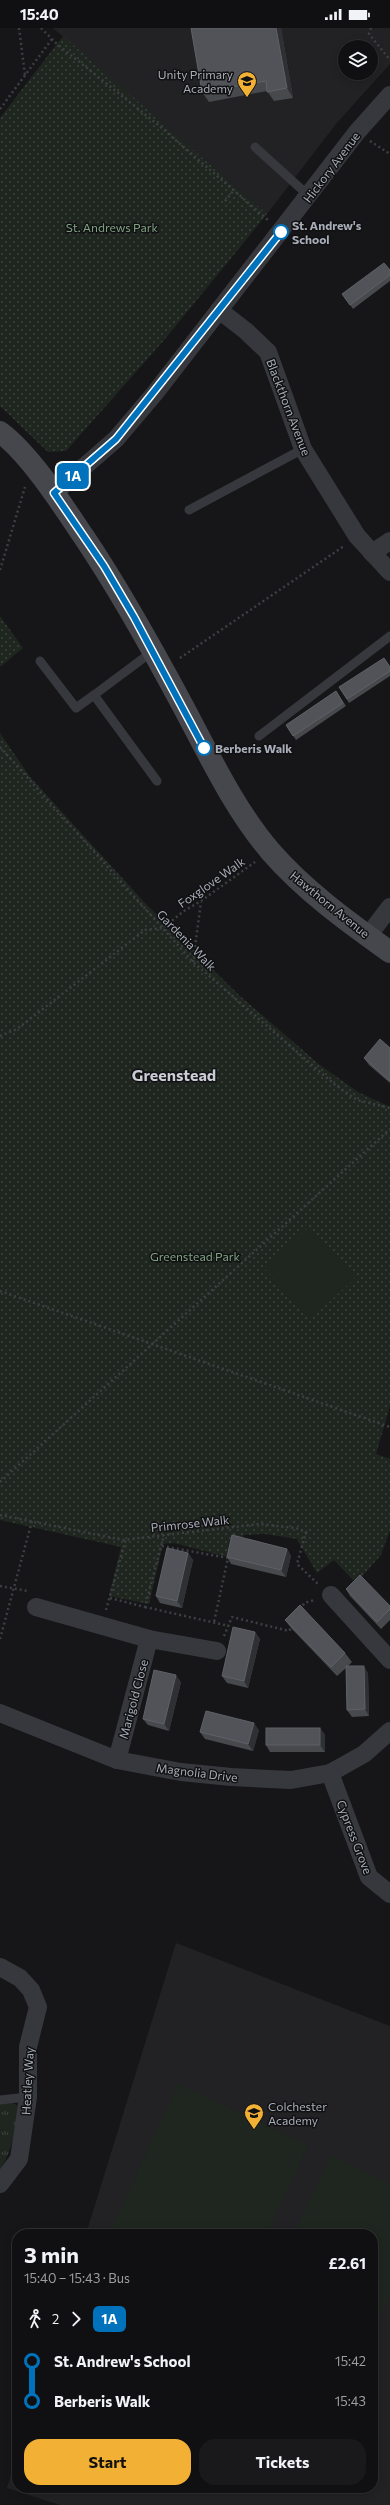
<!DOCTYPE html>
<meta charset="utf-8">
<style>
body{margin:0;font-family:Commissioner,sans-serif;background:#19191b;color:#f1f3f6;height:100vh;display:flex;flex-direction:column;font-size:15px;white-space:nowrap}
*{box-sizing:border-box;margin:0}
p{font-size:13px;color:#9c9d9f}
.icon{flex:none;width:22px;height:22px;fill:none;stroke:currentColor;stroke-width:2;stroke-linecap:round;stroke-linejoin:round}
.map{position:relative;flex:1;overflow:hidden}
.panel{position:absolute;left:12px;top:2201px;width:366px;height:264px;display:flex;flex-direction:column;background:#101012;border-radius:16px;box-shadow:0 2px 10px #0003,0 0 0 1px #303032}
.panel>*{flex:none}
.badge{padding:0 8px;border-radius:6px;font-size:14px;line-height:26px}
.fabs{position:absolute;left:338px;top:12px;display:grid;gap:8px}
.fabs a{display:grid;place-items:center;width:40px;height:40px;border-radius:50%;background:#101012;box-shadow:0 2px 10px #0003,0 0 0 1px #303032;font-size:20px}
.map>.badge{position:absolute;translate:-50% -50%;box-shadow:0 0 0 2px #fff}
.legs{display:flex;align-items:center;gap:6px;height:44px;padding:0 12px;font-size:13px}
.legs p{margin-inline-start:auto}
.headline{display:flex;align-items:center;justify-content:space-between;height:68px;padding:0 12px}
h1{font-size:22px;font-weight:700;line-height:30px}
.action{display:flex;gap:8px;margin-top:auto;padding:8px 12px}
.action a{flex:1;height:46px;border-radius:16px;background:#f2b134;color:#111;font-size:16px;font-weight:700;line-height:46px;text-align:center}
.action a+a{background:#19191b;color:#f1f3f6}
ul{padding:0 12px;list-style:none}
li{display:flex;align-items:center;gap:14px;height:40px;font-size:15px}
li i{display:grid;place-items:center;width:6px;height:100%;margin:0 5px;background:currentColor}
li i::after{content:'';width:10px;height:10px;margin:-5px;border:3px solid;border-radius:50%;background:#101012}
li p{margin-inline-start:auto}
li:first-child i{background:linear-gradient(#0000 50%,currentColor 0)}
li:last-child i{background:linear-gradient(currentColor 50%,#0000 0)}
.status{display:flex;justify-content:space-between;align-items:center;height:28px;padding:0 20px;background:#101012;direction:ltr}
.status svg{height:11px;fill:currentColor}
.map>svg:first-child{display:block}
.built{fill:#222225;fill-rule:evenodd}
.grass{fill:url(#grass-tufts)}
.park{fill:url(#park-dots)}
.pitch{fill:#1e261f}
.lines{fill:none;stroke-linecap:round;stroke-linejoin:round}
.path{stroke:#3d3f44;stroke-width:2.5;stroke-dasharray:2 3;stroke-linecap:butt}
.lane{stroke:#37383d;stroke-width:9}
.street{stroke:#37383d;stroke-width:18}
.secondary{stroke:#45474d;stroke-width:22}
.wall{fill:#47494d}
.shaded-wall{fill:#2f3033}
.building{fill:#525359;stroke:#5f6168}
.line-1-casing{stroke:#fff;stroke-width:9}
.line-1{stroke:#0072bc;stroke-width:6}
.stop-1-dot{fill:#fff;stroke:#0072bc;stroke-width:2}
.labels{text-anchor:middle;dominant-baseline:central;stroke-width:3;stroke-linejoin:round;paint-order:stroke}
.poi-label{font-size:12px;fill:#a8adb8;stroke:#111113;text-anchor:end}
.street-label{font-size:12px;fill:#a8adb8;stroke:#111113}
.stop-label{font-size:12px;font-weight:bold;fill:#a8adb8;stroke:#111113;text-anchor:start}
.park-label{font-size:12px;fill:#7fa381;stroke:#111113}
.district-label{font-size:16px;font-weight:bold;fill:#c9ccd4;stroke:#111113}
</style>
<div class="status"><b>15:40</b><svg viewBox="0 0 49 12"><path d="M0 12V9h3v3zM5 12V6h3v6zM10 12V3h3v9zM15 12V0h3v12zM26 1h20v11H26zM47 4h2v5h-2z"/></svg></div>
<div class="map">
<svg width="390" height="2477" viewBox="0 0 390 2477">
<defs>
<pattern id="grass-tufts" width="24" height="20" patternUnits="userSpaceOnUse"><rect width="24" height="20" fill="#1e261f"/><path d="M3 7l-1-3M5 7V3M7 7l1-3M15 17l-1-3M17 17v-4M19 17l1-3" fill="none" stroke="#3c433d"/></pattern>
<pattern id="park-dots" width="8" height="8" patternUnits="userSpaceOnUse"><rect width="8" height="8" fill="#1e261f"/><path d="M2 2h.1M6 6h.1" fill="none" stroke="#3c433d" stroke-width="1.8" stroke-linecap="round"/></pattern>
</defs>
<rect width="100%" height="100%" fill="#161618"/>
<g class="built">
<path d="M53 0H390V36L336 96 267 186ZM345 19H371V45H345Z"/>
<polygon points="176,1915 390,1998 390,2477 60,2477 7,2460 17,2427 17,2460 373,2460 373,2206 86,2206"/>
</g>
<path class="grass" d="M12 2075 18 2078C15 2101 13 2122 0 2142V2076Z"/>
<g class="park">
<polygon points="63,8 267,186 165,311 66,423 48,424 0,378 0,90"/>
<polygon points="0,588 23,620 0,639"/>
<polygon points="0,705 30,749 145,875 240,968 320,1037 358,1064 390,1079 390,1378 376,1426 390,1431 390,1502 381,1527 356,1555 334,1532 317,1545 297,1511 265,1506 244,1507 231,1530 174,1515 163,1516 149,1576 109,1568 121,1519 0,1492"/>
</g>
<g class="pitch">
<polygon points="309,1199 356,1249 311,1291 264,1240"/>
<polygon points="178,2056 308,2117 267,2206 109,2206"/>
<polygon points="332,2128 390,2156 390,2266 373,2300 373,2206 294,2206"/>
</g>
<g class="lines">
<g class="path">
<polyline points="19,0 25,47"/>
<polyline points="41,0 57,16 157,96 268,192"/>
<polyline points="371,0 369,6 390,32"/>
<polyline points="0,81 52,11"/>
<polyline points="370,113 390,126"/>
<polyline points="225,173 234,162"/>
<polyline points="0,542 25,459"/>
<polyline points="180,630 344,518"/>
<polyline points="0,719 193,934 334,1056 357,1072 390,1080"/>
<polyline points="193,934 201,874"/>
<polyline points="0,1008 17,1001 145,902 163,900 184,883 201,873 255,834"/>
<polyline points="0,1263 390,1399"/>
<polyline points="0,1454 390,1101"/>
<polyline points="0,1487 123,1512 259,1496 296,1500 306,1504 297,1536 319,1557"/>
<polyline points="162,1518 228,1530 214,1594"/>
<polyline points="0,1558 28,1563"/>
<polyline points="110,1570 145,1579 164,1507"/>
<polyline points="145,1579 229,1598"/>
<polyline points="106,1582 126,1511"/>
<polyline points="301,1582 304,1575 315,1572"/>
<polyline points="224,1608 232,1589 289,1603 292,1599"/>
<polyline points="0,1611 32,1493"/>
</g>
<g class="lane">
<polyline points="255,119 309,168"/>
<polyline points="189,482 303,421"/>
<polyline points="153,623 94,667 157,753"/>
<polyline points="40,633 76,680 94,667"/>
<polyline points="259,708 390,608"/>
<polyline points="0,2072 28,2069"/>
</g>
<g class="street">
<polyline points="219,282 246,303 268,324 303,421 357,508 390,544"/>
<polyline points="54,465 116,411 155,365 357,104 390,67"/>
<polyline points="372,525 390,513"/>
<polyline points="368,908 390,879"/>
<polyline points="331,1567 390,1632"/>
<polyline points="36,1579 149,1611 217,1623"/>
<polyline points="0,1685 117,1732 181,1744 231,1749 291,1752 330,1745 364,1726 390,1703"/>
<polyline points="117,1732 149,1611"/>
<polyline points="330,1745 369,1849 390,1866"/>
<polyline points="0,1939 20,1950 31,1962 38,1979 28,2019 28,2069 19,2131 0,2156"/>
</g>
<path class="secondary" d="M0 404C30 426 63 478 84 509 121 564 153 622 184 680 210 729 235 782 271 824 305 863 348 894 390 924"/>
</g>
<g class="wall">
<polygon points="191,0 281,0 293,70 274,73 267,63 209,74 202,64"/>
<polygon points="390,242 390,253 353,281 342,266"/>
<polygon points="390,638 390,648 349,675 339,659"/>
<polygon points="336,663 346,678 296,712 286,697"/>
<polygon points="390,1020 390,1055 369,1037 364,1030"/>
<polygon points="287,1521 291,1528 286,1549 231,1536 227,1529"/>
<polygon points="188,1525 193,1532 182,1580 160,1575 156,1568"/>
<polygon points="346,1561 390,1578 390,1592 381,1601 350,1568"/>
<polygon points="285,1592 345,1625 352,1634 348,1638 368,1645 369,1688 352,1689 347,1682 346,1640 337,1648 292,1601"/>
<polygon points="255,1604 260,1611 248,1660 227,1655 222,1648"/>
<polygon points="181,1654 169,1703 148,1697 143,1691"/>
<polygon points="320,1700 325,1707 325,1724 270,1724 266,1717"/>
<polygon points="259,1702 253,1723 205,1711 200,1704"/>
</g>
<g class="shaded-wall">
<polygon points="276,0 281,0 293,70 287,60"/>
<polygon points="287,1521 291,1528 286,1549 281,1542"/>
<polygon points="188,1525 193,1532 182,1580 177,1573"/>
<polygon points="255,1604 260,1611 248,1660 244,1653"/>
<polygon points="364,1638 368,1645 369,1688 365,1681"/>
<polygon points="176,1647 181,1654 169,1703 164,1696"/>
<polygon points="254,1695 259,1702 253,1723 248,1716"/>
<polygon points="320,1700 325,1707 325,1724 320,1717"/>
</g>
<g class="building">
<polygon points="191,0 276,0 287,60 267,64 266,53 202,64"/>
<polygon points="384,235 390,242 390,247 350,277 342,266"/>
<polygon points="384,630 390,639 390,643 347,671 339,659"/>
<polygon points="336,663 343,675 293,708 286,697"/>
<polygon points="380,1011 390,1020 390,1053 364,1030"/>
<polygon points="232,1507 287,1521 281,1542 227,1529"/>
<polygon points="167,1520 188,1525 177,1573 156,1568"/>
<polygon points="360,1547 390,1578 390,1581 377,1594 346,1561"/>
<polygon points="300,1577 345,1625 331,1639 285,1592"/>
<polygon points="233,1599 255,1604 244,1653 222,1648"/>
<polygon points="346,1638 364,1638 365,1681 347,1682"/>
<polygon points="154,1642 176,1647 164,1696 143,1691"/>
<polygon points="206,1683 254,1695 248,1716 200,1704"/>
<rect x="266" y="1700" width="54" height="17"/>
</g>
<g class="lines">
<defs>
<polyline id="line-1" points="204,720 134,589 104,538 54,465 116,411 281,204"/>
</defs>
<use href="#line-1" class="line-1-casing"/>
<use href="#line-1" class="line-1"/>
</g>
<defs>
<symbol id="school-pin" viewBox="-11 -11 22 30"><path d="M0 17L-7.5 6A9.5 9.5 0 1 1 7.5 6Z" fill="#f2b134" stroke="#111113"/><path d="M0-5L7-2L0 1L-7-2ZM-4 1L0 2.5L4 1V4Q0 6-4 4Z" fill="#111"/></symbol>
</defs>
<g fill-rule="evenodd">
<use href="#school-pin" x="236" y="42" width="22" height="30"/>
<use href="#school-pin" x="243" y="2074" width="22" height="30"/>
</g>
<g class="stop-1-dot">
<circle cx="281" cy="204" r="7"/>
<circle cx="204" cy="720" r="7"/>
</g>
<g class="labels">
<g class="poi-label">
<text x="233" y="46">Unity Primary<tspan x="233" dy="14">Academy</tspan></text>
<text x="268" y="2078" text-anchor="start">Colchester<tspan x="268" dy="14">Academy</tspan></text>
</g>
<g class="street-label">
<text transform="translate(331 139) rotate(-53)">Hickory Avenue</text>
<text transform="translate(289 379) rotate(69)">Blackthorn Avenue</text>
<text transform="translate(211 854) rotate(-35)">Foxglove Walk</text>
<text transform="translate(330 876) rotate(39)">Hawthorn Avenue</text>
<text transform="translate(187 912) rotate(46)">Gardenia Walk</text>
<text transform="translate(190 1495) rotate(-6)">Primrose Walk</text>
<text transform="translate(133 1671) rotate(-75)">Marigold Close</text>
<text transform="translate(197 1744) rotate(7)">Magnolia Drive</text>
<text transform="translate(355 1809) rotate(69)">Cypress Grove</text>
<text transform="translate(27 2053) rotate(-87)">Heatley Way</text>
</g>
<g class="stop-label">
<text x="292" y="197">St. Andrew's<tspan x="292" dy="14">School</tspan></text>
<text x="215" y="720">Berberis Walk</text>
</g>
<g class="park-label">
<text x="112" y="199">St. Andrews Park</text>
<text x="195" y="1228">Greenstead Park</text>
</g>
<g class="district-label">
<text x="174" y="1046">Greenstead</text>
</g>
</g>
</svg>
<div class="fabs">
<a><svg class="icon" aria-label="layers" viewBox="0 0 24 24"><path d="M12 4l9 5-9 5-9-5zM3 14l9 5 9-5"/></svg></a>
</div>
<b class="badge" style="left:73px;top:448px;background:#0072bc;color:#fff">1A</b>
<section class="panel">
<div class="headline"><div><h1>3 min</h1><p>15:40 – 15:43 · Bus</p></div><b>£2.61</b></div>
<div class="legs"><svg class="icon" aria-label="walk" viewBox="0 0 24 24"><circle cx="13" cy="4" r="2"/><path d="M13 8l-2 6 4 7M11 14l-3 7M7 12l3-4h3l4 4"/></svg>2<svg class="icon" aria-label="forward" viewBox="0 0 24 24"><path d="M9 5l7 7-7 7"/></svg><b class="badge" style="background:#0072bc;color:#fff">1A</b></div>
<ul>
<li><i style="color:#0072bc"></i><b>St. Andrew's School</b><p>15:42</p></li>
<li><i style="color:#0072bc"></i><b>Berberis Walk</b><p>15:43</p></li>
</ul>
<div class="action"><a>Start</a><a>Tickets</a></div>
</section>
</div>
